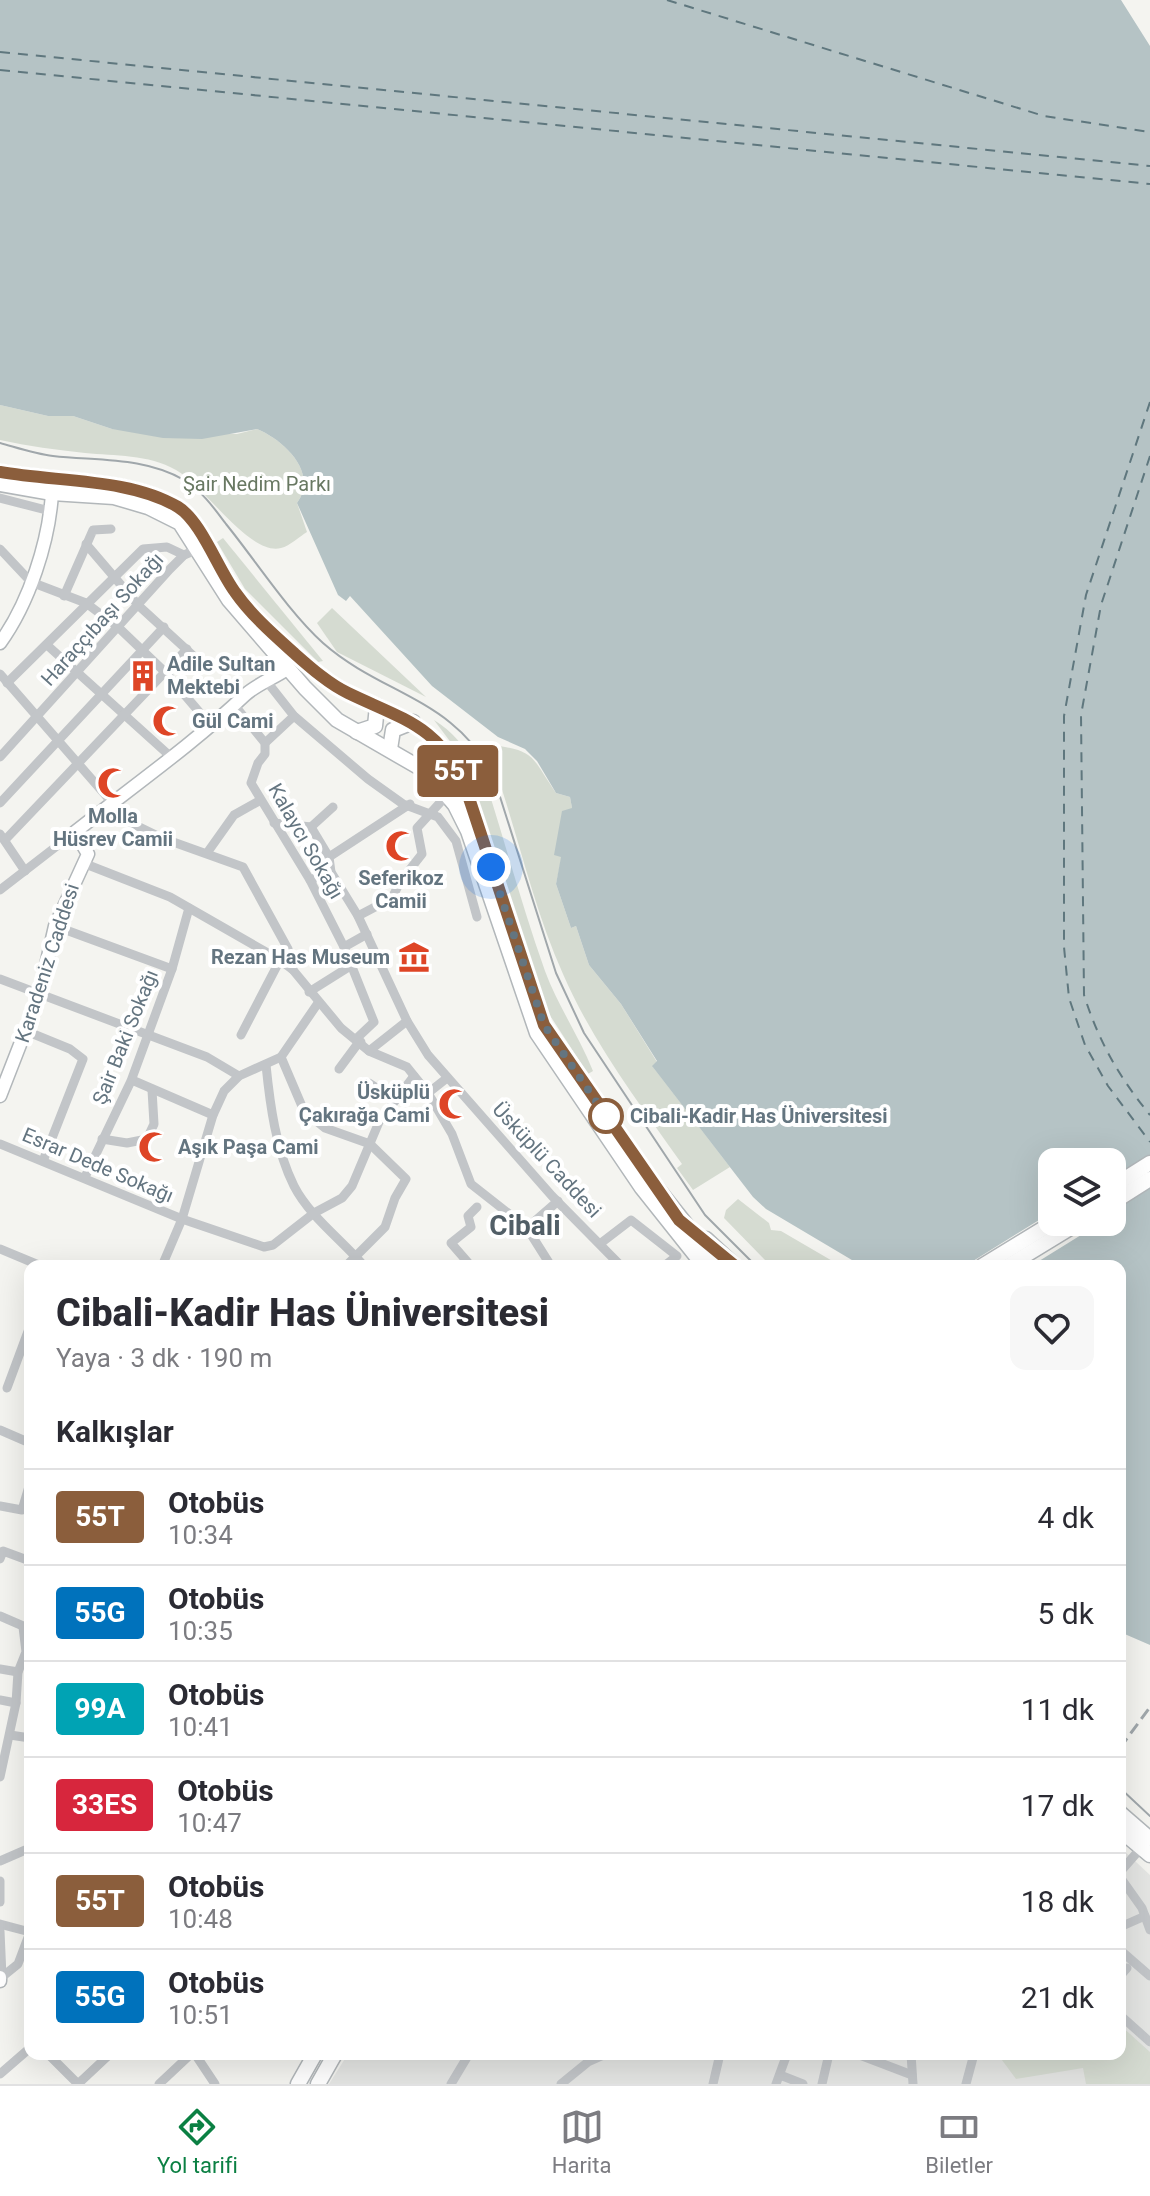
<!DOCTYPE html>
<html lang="tr">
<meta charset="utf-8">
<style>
body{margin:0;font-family:Roboto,sans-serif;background:#f7f7f7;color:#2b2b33;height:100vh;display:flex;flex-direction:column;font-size:30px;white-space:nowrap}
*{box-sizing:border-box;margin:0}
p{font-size:26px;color:#7c7c81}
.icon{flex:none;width:44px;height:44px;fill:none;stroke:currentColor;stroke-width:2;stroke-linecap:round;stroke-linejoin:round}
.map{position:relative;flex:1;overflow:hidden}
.details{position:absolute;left:24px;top:1260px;width:1102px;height:800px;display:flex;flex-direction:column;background:#fff;border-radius:16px;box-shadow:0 8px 32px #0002}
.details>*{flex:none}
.badge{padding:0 16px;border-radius:6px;font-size:28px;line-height:52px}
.controls{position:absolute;left:1038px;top:1148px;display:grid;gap:16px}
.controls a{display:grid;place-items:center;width:88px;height:88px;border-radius:16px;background:#fff;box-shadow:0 8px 32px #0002;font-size:40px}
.you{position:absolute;width:40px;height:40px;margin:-20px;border:6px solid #fff;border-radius:50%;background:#1a73e8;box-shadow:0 0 0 12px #1a73e833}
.map>.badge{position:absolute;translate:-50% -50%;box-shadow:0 0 0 4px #fff}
h2{padding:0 32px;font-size:30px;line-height:72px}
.round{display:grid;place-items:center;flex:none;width:84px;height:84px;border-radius:16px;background:#f7f7f7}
.head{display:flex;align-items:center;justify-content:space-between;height:136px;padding:0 32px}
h1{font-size:38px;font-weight:800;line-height:60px}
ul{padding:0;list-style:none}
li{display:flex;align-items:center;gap:24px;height:96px;padding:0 32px;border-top:2px solid #e1e1e2}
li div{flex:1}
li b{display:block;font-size:30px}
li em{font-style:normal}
li .badge{min-width:88px;font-weight:700;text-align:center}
.tabs{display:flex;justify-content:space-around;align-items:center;height:112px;border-top:2px solid #e1e1e2;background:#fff;font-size:22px;color:#7c7c81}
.tabs a{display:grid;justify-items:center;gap:4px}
.tabs .on{color:#0b8043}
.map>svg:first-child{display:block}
.built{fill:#e4e5e3}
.green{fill:#d5dbd1}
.water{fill:#b5c3c5;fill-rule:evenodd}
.pier{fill:#f4f4f0}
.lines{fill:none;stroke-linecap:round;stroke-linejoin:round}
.ferry{stroke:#5f777e;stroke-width:2;stroke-dasharray:10 8;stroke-linecap:butt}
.secondary-casing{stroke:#b2b7ba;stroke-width:15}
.primary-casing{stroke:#b2b7ba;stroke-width:17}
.street{stroke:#c2c5c8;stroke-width:9}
.secondary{stroke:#fff;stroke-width:12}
.primary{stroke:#fff;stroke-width:14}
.tram{stroke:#a0a7ab;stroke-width:2}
.rail{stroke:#a0a7ab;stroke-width:3;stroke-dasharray:12 6;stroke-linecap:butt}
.line-casing{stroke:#fff;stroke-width:18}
.line{stroke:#8b5e3c;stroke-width:12}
.walk{stroke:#647580;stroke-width:8;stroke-dasharray:0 14.4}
.stop-dot{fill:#fff;stroke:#8b5e3c;stroke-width:4}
.labels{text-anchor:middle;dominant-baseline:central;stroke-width:8;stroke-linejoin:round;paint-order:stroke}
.park-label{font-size:20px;fill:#687862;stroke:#fff}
.street-label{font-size:20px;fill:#647580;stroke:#fff}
.poi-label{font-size:20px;font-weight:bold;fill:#647580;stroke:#fff;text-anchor:start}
.stop-label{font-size:20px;font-weight:bold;fill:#647580;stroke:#fff;text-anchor:start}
.district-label{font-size:28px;font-weight:bold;fill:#515e66;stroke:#fff}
</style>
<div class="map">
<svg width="1150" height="2084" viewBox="0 0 1150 2084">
<rect width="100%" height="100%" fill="#f4f4f0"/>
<polygon class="built" points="1120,1847 1150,1875 1150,2084 329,2084 348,2054 1120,2054"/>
<g class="green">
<path d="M0 405 48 416H73L112 429 237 434 257 429C284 440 319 473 297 503L307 532C300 536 290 546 281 548 249 556 204 485 176 470 148 454 115 456 85 453 57 450 28 446 0 440Z"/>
<polygon points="223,538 323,661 318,662 245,589 217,542"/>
<polygon points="332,608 426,697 337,652 317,623"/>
<path d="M434 720C461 737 475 761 488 789 507 850 524 912 545 971 558 1006 579 1036 593 1071L588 1074 549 1014 470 777 461 756Z"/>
<path d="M486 744C536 751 529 753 556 793L570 797 572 808 556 884 571 928 576 926 589 965 621 1004 657 1062 653 1067 730 1167 693 1190 677 1168 682 1164C639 1103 593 1043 563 974 530 900 515 819 486 744Z"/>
<polygon points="738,1199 769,1223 771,1230 781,1231 841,1266 762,1266 766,1261 724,1218 726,1210"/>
<polygon points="1120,2025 1150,2052 1150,2084 1086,2084 1083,2068 1016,2079 999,2056 1120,2054"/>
</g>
<path class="water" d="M0 0H1121L1150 46V1645L1120 1632V1266H862L766 1209 753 1197 652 1066 657 1061 621 1004 589 965 576 926 571 928 556 884 561 857 554 855 562 811 572 808 570 797 556 793 537 761 525 749 498 737 432 686 350 596 346 601 338 595 297 503C319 473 284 440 257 429L202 439 163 438 112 429 73 416H48L0 405ZM1052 1162H1112V1222H1052Z"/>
<polygon class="pier" points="1052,1212 1052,1222 1102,1222 1031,1266 965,1266"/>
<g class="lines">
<g class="ferry">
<polyline points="667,0 1044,116 1150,132"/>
<polyline points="0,52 1150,166"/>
<polyline points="0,70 1150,184"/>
<polyline points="1150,402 1086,595 1064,716 1064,947 1069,998 1085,1045 1108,1086 1150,1142"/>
<path d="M1150 456 1101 605 1081 715 1084 995C1099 1042 1119 1077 1150 1115"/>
</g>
<defs>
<g id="secondary">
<path d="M0 643C29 603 49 542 52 493"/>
<path d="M0 1096 39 996 55 926 88 854 75 832C132 787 193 744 245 695 257 684 274 678 287 669"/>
<polyline points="0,1977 0,1981"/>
</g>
<g id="primary">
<path d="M0 472C56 482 130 478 178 507 201 521 218 569 235 592 251 615 274 635 294 653 311 668 328 683 348 693 404 720 441 726 466 789L544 1025 653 1183 719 1266"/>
<polyline points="0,484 52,493 114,497 148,507 180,523 229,600 305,688 337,720 427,772 455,805 468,831 537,1033 642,1188 704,1266"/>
<polyline points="357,732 375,726 377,706"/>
<polyline points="390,749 393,730 413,722"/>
<polyline points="1112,1187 1150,1163"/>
<polyline points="1112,1203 1150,1179"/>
<polyline points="706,1239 735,1266"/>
<polyline points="982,1266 1054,1222"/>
<polyline points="1008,1266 1080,1222"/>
<polyline points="1120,1813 1150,1839"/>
<polyline points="1120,1830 1150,1855"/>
<polyline points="298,2084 315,2054"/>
<polyline points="318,2084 335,2054"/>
</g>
</defs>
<use href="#secondary" class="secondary-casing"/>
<use href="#primary" class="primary-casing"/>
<g class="street">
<polyline points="0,498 50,511"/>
<polyline points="86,544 139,606 199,661"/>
<polyline points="0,549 31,582 86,603 119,628 166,673 212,727"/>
<polyline points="64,596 93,530 111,529"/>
<polyline points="47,645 170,756"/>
<polyline points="0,674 129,822 162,838 243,867 288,949 293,970"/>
<polyline points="7,683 143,549 167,547 184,555"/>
<polyline points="268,683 294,716 368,779 403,804 438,817 456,841 477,917"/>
<polyline points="236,707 265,743 265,754 258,763 251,783 310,880 344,947 374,1022 357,1038 361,1042"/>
<polyline points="265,743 294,716"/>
<polyline points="0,757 170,569 184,555 196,550"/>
<polyline points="0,803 164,627"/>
<polyline points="274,823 311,827 329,857 331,872 358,916 407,1021 428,1055 552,1196 621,1266"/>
<polyline points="311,827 333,807"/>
<polyline points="0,834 25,871"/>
<polyline points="5,840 187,649"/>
<polyline points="207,853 234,815 259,801"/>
<polyline points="329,857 410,804"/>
<polyline points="83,863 170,897 280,960 293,970 341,1028 369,1051 407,1067 428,1093 452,1134 471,1184 527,1228 551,1266"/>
<polyline points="310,880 331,872"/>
<polyline points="0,890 75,832"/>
<polyline points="358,916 392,898 400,882 422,854 417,828 447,795"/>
<polyline points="55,926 172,969"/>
<polyline points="344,947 367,934"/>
<polyline points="0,979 207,1057 239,1076"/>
<polyline points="309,992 352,965"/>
<polyline points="26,1031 70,1049 83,1059 43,1161"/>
<polyline points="241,1035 280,960"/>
<polyline points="369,1051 407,1021"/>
<polyline points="281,1057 304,1111 325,1128 370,1144 406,1179 395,1198 385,1227 346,1266"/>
<path d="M266 1065C270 1105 276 1150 294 1186 310 1217 342 1240 364 1266"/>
<polyline points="339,1069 359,1042"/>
<polyline points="132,1080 213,1115"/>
<polyline points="369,1083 395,1100"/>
<polyline points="428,1093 447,1078"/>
<polyline points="102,1139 127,1143 147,1139 154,1124 152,1090"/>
<polyline points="0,1144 182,1219 264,1247 273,1245 314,1213 342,1198 352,1186 379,1122 414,1076"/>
<polyline points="85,1177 131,1081 172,969 189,908"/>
<polyline points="527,1228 558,1201"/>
<polyline points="601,1243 631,1220 677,1256 664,1266"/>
<polyline points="0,1249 41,1266"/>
<polyline points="162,1266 182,1219 213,1115 224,1091 239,1076 281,1057 318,1003"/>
<polyline points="471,1266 451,1243 471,1227 468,1216 477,1207"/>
<polyline points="7,1388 30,1326"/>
<polyline points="0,1430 30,1443"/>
<polyline points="0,1506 22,1510 30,1483"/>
<polyline points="0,1559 3,1551 30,1561"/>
<polyline points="0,1616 30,1629"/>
<polyline points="0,1669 18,1672"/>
<polyline points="0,1700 16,1703"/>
<polyline points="10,1735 30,1738"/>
<polyline points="0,1777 16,1703 18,1672 26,1652 23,1627"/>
<polyline points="0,1861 30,1848"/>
<polyline points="1120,1872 1141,1848"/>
<polyline points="1120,1877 1142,1908 1150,1930"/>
<polyline points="0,1881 0,1902"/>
<polyline points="0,1924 30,1932"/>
<polyline points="1120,1927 1145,1916"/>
<polyline points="0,1931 2,1977"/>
<polyline points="1120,1950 1150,1976"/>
<polyline points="1120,1976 1127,1968"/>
<polyline points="2,1977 18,1964 30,1932"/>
<polyline points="1120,2015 1150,2042"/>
<polyline points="48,2054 78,2084"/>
<polyline points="195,2054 215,2084"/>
<polyline points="857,2054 912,2075"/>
<polyline points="911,2054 913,2084"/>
<polyline points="0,2074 30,2048"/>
<polyline points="780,2075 803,2084"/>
<polyline points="79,2083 110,2054"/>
<polyline points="159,2084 191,2054"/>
<polyline points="451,2084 469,2054"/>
<polyline points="561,2084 588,2062 606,2054"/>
<polyline points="713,2084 720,2054"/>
<polyline points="776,2084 787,2054"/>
<polyline points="822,2084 829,2054"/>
<polyline points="966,2084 974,2054"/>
</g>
<use href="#secondary" class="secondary"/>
<use href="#primary" class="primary"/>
<g class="tram">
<path d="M0 443C18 448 35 454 53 456 98 461 144 457 184 480 202 491 214 508 226 524 256 561 288 611 323 643 383 696 459 699 495 781L556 973 584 1033 705 1215 756 1266"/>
<polyline points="1120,1788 1150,1816"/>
</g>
<polyline class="rail" points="1120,1748 1150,1707"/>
</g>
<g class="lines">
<defs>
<path id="line" d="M0 472C56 482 130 478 178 507 201 521 218 569 235 592 251 615 274 635 294 653 311 668 329 684 348 693 404 720 441 726 466 789L544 1025 679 1220 735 1266"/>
</defs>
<use href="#line" class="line-casing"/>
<use href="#line" class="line"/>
<polyline class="walk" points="491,867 544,1025 606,1116"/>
</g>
<defs>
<symbol id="building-bare" viewBox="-9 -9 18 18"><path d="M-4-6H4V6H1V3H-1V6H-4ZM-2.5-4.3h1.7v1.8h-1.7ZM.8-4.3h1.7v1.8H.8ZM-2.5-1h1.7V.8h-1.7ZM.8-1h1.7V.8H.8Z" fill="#de4526" stroke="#fff" stroke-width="2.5" paint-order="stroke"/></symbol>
<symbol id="mosque-bare" viewBox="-9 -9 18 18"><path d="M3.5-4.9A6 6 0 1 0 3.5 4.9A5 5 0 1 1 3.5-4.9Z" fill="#de4526" stroke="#fff" stroke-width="2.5" paint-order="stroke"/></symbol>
<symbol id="museum-bare" viewBox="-9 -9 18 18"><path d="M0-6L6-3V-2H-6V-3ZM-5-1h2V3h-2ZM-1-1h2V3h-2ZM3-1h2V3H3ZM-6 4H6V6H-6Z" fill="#de4526" stroke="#fff" stroke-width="2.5" paint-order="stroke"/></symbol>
</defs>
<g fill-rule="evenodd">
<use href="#building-bare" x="121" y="654" width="44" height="44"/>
<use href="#mosque-bare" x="146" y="699" width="44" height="44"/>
<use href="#mosque-bare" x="91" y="761" width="44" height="44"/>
<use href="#mosque-bare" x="379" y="824" width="44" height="44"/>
<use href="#museum-bare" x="392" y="935" width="44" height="44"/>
<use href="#mosque-bare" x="432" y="1082" width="44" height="44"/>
<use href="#mosque-bare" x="132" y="1125" width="44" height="44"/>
</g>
<circle class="stop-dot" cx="606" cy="1116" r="16"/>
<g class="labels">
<g class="park-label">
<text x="257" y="484">Şair Nedim Parkı</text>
</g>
<g class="street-label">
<text transform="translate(102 619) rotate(-48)">Haraççıbaşı Sokağı</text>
<text transform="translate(306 841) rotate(60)">Kalaycı Sokağı</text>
<text transform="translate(47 963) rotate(-72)">Karadeniz Caddesi</text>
<text transform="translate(125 1037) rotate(-68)">Şair Baki Sokağı</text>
<text transform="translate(547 1160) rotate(47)">Üsküplü Caddesi</text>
<text transform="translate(98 1165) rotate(23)">Esrar Dede Sokağı</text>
</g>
<g class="poi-label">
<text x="167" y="664">Adile Sultan<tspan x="167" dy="23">Mektebi</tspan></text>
<text x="192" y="721">Gül Cami</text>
<text x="113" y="816" text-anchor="middle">Molla<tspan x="113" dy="23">Hüsrev Camii</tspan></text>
<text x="401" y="878" text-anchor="middle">Seferikoz<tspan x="401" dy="23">Camii</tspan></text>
<text x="390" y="957" text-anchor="end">Rezan Has Museum</text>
<text x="430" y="1092" text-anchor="end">Üsküplü<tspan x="430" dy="23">Çakırağa Cami</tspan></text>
<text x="178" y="1147">Aşık Paşa Cami</text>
</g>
<g class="stop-label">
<text x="630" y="1116">Cibali-Kadir Has Üniversitesi</text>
</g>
<g class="district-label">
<text x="525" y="1225">Cibali</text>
</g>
</g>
</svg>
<div class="controls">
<a><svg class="icon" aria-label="layers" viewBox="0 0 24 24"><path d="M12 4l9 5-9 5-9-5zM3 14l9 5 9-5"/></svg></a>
</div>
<div class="you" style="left:491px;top:867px"></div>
<b class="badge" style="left:458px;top:771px;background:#8b5e3c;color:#fff">55T</b>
<section class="details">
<div class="head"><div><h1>Cibali-Kadir Has Üniversitesi</h1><p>Yaya · 3 dk · 190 m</p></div><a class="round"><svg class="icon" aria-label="heart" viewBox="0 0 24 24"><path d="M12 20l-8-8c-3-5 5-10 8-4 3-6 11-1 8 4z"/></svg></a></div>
<h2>Kalkışlar</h2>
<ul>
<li><span class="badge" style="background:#8b5e3c;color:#fff">55T</span><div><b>Otobüs</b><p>10:34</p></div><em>4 dk</em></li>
<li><span class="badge" style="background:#0072bc;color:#fff">55G</span><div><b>Otobüs</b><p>10:35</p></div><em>5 dk</em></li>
<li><span class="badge" style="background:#00a3b4;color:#fff">99A</span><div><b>Otobüs</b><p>10:41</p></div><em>11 dk</em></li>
<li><span class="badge" style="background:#d7263d;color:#fff">33ES</span><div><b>Otobüs</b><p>10:47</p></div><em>17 dk</em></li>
<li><span class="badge" style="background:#8b5e3c;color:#fff">55T</span><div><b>Otobüs</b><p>10:48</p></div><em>18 dk</em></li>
<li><span class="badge" style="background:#0072bc;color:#fff">55G</span><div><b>Otobüs</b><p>10:51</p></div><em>21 dk</em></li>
</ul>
</section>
</div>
<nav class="tabs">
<a class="on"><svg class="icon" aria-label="directions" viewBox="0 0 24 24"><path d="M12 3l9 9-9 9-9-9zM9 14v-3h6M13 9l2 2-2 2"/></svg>Yol tarifi</a>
<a><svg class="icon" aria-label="map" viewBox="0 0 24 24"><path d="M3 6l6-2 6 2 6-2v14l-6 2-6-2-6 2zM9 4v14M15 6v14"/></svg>Harita</a>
<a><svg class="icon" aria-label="tickets" viewBox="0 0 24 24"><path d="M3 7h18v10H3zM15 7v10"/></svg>Biletler</a>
</nav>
